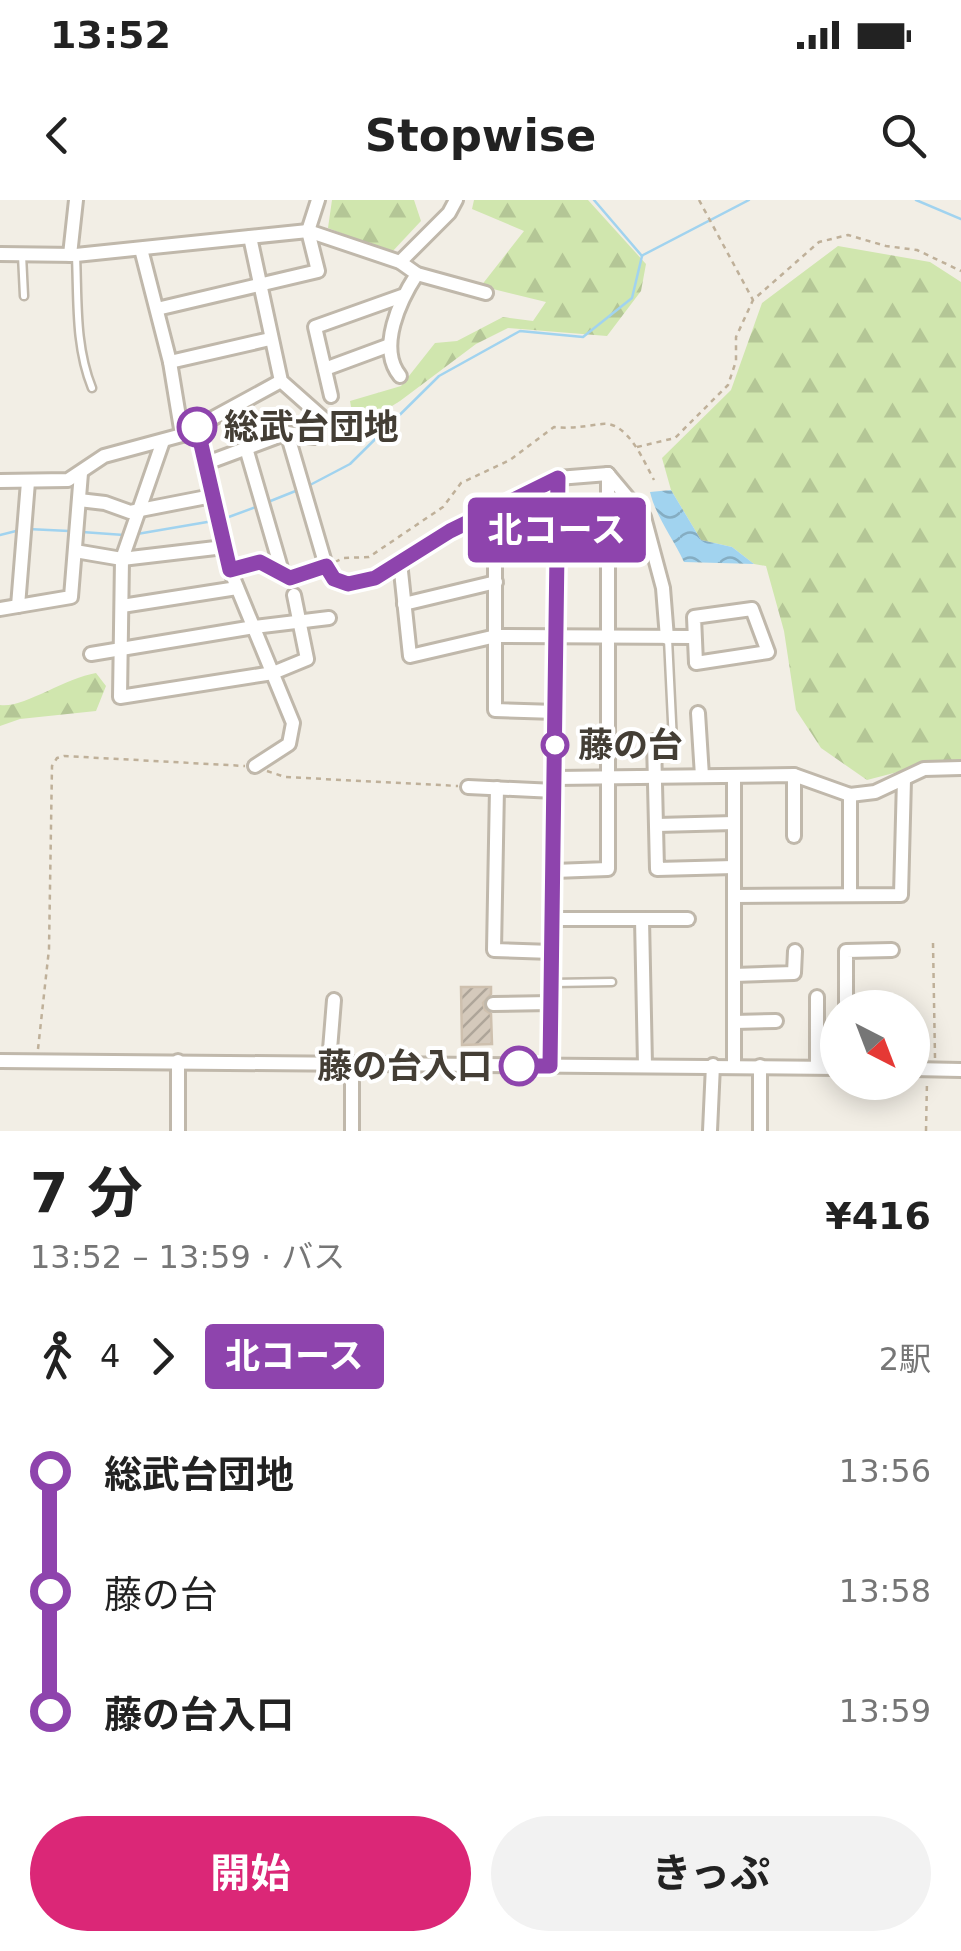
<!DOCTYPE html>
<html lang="ja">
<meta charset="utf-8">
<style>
body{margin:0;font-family:"DejaVu Sans","Noto Sans JP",sans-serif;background:#f2f2f2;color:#222;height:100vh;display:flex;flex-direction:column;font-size:38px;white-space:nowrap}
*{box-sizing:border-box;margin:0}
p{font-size:32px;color:#767676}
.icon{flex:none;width:55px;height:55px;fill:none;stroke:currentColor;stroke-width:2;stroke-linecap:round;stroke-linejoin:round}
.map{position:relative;height:931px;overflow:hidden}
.drawer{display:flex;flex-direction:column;background:#fff;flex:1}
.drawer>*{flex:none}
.badge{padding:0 20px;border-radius:8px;font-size:35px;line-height:65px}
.needle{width:65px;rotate:138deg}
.buttons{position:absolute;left:820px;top:790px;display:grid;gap:20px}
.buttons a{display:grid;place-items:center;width:110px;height:110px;border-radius:50%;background:#fff;box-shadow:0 5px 25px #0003;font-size:50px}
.map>.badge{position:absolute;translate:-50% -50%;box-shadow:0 0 0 5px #fff}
.legs{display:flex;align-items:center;gap:15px;height:110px;padding:0 30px;font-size:32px}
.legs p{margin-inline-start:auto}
.headline{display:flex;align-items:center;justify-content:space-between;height:170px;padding:0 30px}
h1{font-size:55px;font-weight:700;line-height:75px}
.action{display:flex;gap:20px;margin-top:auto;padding:20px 30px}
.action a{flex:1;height:115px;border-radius:60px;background:#db2777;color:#fff;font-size:40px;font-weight:700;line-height:115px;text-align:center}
.action a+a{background:#f2f2f2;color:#222}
ul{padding:0 30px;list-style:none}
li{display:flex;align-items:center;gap:35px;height:120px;font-size:38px}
li i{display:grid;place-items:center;width:15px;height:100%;margin:0 12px;background:currentColor}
li i::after{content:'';width:25px;height:25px;margin:-12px;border:8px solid;border-radius:50%;background:#fff}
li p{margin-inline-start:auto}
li:first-child i{background:linear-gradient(#0000 50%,currentColor 0)}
li:last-child i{background:linear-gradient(currentColor 50%,#0000 0)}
.status{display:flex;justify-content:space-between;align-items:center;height:70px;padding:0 50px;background:#fff;direction:ltr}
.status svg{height:28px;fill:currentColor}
header{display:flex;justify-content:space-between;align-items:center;height:130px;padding:0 30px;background:#fff;font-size:45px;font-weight:700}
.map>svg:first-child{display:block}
.forest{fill:url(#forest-firs)}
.water{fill:url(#water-waves)}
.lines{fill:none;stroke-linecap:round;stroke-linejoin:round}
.stream{stroke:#a1d3ef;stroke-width:2.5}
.building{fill:url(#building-hatch);stroke:#cec0ae;stroke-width:2.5}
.lane-casing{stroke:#c0b8ab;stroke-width:11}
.street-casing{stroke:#c0b8ab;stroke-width:18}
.path{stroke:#bfb099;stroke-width:2.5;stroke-dasharray:5 5;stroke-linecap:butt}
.lane{stroke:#fff;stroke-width:6}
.street{stroke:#fff;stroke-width:12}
.line-1-casing{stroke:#fff;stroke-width:22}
.line-1{stroke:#8e44ad;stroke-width:15}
.stop-1-dot{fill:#fff;stroke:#8e44ad;stroke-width:5}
.labels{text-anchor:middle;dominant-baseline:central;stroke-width:8;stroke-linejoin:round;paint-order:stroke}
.stop-label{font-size:35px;font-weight:bold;fill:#443e35;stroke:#fff;text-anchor:start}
</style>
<div class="status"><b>13:52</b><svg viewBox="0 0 49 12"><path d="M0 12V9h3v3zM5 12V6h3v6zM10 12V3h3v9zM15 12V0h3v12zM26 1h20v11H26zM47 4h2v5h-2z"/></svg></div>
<header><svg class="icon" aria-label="back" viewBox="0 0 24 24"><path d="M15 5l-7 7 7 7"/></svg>Stopwise<svg class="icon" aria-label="search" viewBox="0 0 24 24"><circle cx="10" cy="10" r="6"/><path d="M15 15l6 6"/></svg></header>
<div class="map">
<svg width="961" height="931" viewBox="0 0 961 931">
<defs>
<pattern id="forest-firs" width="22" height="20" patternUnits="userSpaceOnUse" patternTransform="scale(2.5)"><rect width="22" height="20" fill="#d0e6ae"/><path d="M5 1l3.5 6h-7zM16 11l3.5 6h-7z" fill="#b4c696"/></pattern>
<pattern id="water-waves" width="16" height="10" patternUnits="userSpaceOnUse" patternTransform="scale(2.5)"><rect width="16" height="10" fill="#a1d3ef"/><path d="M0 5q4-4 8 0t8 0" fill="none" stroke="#85adc2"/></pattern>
<pattern id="building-hatch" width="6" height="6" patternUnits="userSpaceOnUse" patternTransform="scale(2.5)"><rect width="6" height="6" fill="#d4c9bb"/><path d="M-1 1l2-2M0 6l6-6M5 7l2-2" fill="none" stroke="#aea599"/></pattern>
</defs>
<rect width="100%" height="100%" fill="#f2eee5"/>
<g class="forest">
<polygon points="332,0 414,0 421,21 391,53 328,28"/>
<polygon points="474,0 588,0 646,64 641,91 607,136 508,128 476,144 400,201 355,229 350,201 401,186 435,143 457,141 503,117 533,121 546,102 481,86 524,31 472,9"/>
<polygon points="838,46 930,62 961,82 961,565 913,568 867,580 821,548 796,510 784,431 766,366 754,364 732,347 701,340 671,290 662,258 731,190 762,103"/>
<path d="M96 473 106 486 96 511 20 519 0 526V505C22 509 65 478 96 473Z"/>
</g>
<path class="water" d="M671 290 701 340 732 347 754 364 684 362C673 338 656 317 650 292Z"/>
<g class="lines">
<g class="stream">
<polyline points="594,0 642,56"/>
<polyline points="916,0 961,19"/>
<polyline points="643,55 749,0"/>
<polyline points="310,285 350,264 439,176 520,131 583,137 632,98 642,56"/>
<polyline points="268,302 298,290"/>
<polyline points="226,318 256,307"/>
<polyline points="28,329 69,331"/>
<polyline points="82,332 124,335"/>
<polyline points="137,334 213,321"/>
<polyline points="0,335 20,330"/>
</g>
</g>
<polygon class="building" points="461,787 491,787 491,794 483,803 485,810 491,814 492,844 462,845"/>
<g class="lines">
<defs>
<g id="lane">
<polyline points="22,55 24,96"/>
<path d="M76 56C78 100 75 146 92 188"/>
<polyline points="668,439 673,542"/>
<polyline points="553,783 612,782"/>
</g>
<g id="street">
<polyline points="250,37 281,181 325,220"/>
<polyline points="141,49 170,162 182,235"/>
<polyline points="0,54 76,55 308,31 400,62 417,74 486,93"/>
<polyline points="70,55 76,0"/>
<polyline points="400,62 449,13 456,0"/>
<polyline points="157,109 318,71 308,31 318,0"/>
<polyline points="170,162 270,139"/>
<polyline points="325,169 390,145"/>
<path d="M400 176C377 148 400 100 417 74"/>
<polyline points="331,196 315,127 402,96"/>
<polyline points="197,227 230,370 293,523 289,544 255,566"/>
<polyline points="287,233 326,366 333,379 348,384 375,378 449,331 558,278 608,274"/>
<polyline points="163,241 122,359 120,497 273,473 307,459 294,395"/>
<polyline points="246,248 283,375"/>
<polyline points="204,264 287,233 315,237"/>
<polyline points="608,274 644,317 663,388 667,438"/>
<polyline points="0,281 68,280 104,256 182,235 281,181"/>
<polyline points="79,300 105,303 130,312 212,296"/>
<polyline points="495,309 495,510 556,512"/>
<polyline points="75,351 122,359 224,347"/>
<polyline points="400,362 410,456 496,436 694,437"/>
<polyline points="230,370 260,362 290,379 326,366"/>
<polyline points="404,404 496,382"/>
<polyline points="18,406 28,282"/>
<polyline points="122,406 237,388"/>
<polyline points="0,409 71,397 81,273"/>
<polygon points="752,409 768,452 696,463 694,417"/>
<polyline points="91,454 254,427 329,418"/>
<polyline points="698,513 702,576"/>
<polyline points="654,541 657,669 734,667"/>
<polyline points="555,578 794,575 850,595 875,592 924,569 961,568"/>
<polyline points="468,587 555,591"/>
<polyline points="497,588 494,750 552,752"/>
<polyline points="657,625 734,623"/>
<polyline points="794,636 794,575"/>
<polyline points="554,671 608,669 608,274"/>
<polyline points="850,695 850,595"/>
<polyline points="734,696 901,695 904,579"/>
<polyline points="553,719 688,719"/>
<polyline points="642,719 645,865"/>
<polyline points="734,775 794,773 795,751"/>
<polyline points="817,797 817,867"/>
<polyline points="493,804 551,803"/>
<polyline points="846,808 846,751 892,750"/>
<polyline points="734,822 776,821"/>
<polyline points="0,861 838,868"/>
<polyline points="329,862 334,800"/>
<polyline points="734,865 734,576"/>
<polyline points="551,866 558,278"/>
<polyline points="912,869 961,870"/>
<polyline points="178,931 178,861"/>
<polyline points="352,931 352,863"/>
<polyline points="710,931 713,865"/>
<polyline points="760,931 760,866"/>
</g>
</defs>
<use href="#lane" class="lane-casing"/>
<use href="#street" class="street-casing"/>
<g class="path">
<polyline points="699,0 753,100"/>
<polyline points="637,247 675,238 728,185 736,161 736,137 753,100 819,42 848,35 886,46 917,50 961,71"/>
<path d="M335 362 343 358 369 357 443 307 461 283 510 260 554 227C576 229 582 226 602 224 628 221 644 262 654 280"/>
<polyline points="267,571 285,577 458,586"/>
<polyline points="933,743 935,858"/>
<polyline points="38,849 49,749 52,566 57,558 64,556 245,566"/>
<polyline points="926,931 927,881"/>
</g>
<use href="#lane" class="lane"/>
<use href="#street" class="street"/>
</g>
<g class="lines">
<defs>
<polyline id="line-1" points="197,227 230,370 260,362 290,378 326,366 334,379 348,384 375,378 450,331 558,278 550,866 519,866"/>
</defs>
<use href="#line-1" class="line-1-casing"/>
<use href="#line-1" class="line-1"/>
</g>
<g class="stop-1-dot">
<circle cx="197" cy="227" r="18"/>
<circle cx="555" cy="545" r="12"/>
<circle cx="519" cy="866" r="18"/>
</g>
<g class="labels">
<g class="stop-label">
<text x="224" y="227">総武台団地</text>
<text x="578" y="545">藤の台</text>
<text x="492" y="866" text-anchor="end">藤の台入口</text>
</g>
</g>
</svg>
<div class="buttons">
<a><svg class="needle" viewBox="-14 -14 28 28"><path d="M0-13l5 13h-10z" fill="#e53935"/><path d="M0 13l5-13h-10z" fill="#767676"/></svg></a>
</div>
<b class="badge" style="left:557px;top:330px;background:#8e44ad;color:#fff">北コース</b>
</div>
<section class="drawer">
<div class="headline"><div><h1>7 分</h1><p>13:52 – 13:59 · バス</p></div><b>¥416</b></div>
<div class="legs"><svg class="icon" aria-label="walk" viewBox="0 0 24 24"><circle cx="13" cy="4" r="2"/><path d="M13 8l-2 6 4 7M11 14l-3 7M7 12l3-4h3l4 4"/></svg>4<svg class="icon" aria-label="forward" viewBox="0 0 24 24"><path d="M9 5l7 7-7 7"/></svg><b class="badge" style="background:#8e44ad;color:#fff">北コース</b><p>2駅</p></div>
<ul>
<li><i style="color:#8e44ad"></i><b>総武台団地</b><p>13:56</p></li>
<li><i style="color:#8e44ad"></i><span>藤の台</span><p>13:58</p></li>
<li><i style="color:#8e44ad"></i><b>藤の台入口</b><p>13:59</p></li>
</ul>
<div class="action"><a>開始</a><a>きっぷ</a></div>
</section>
